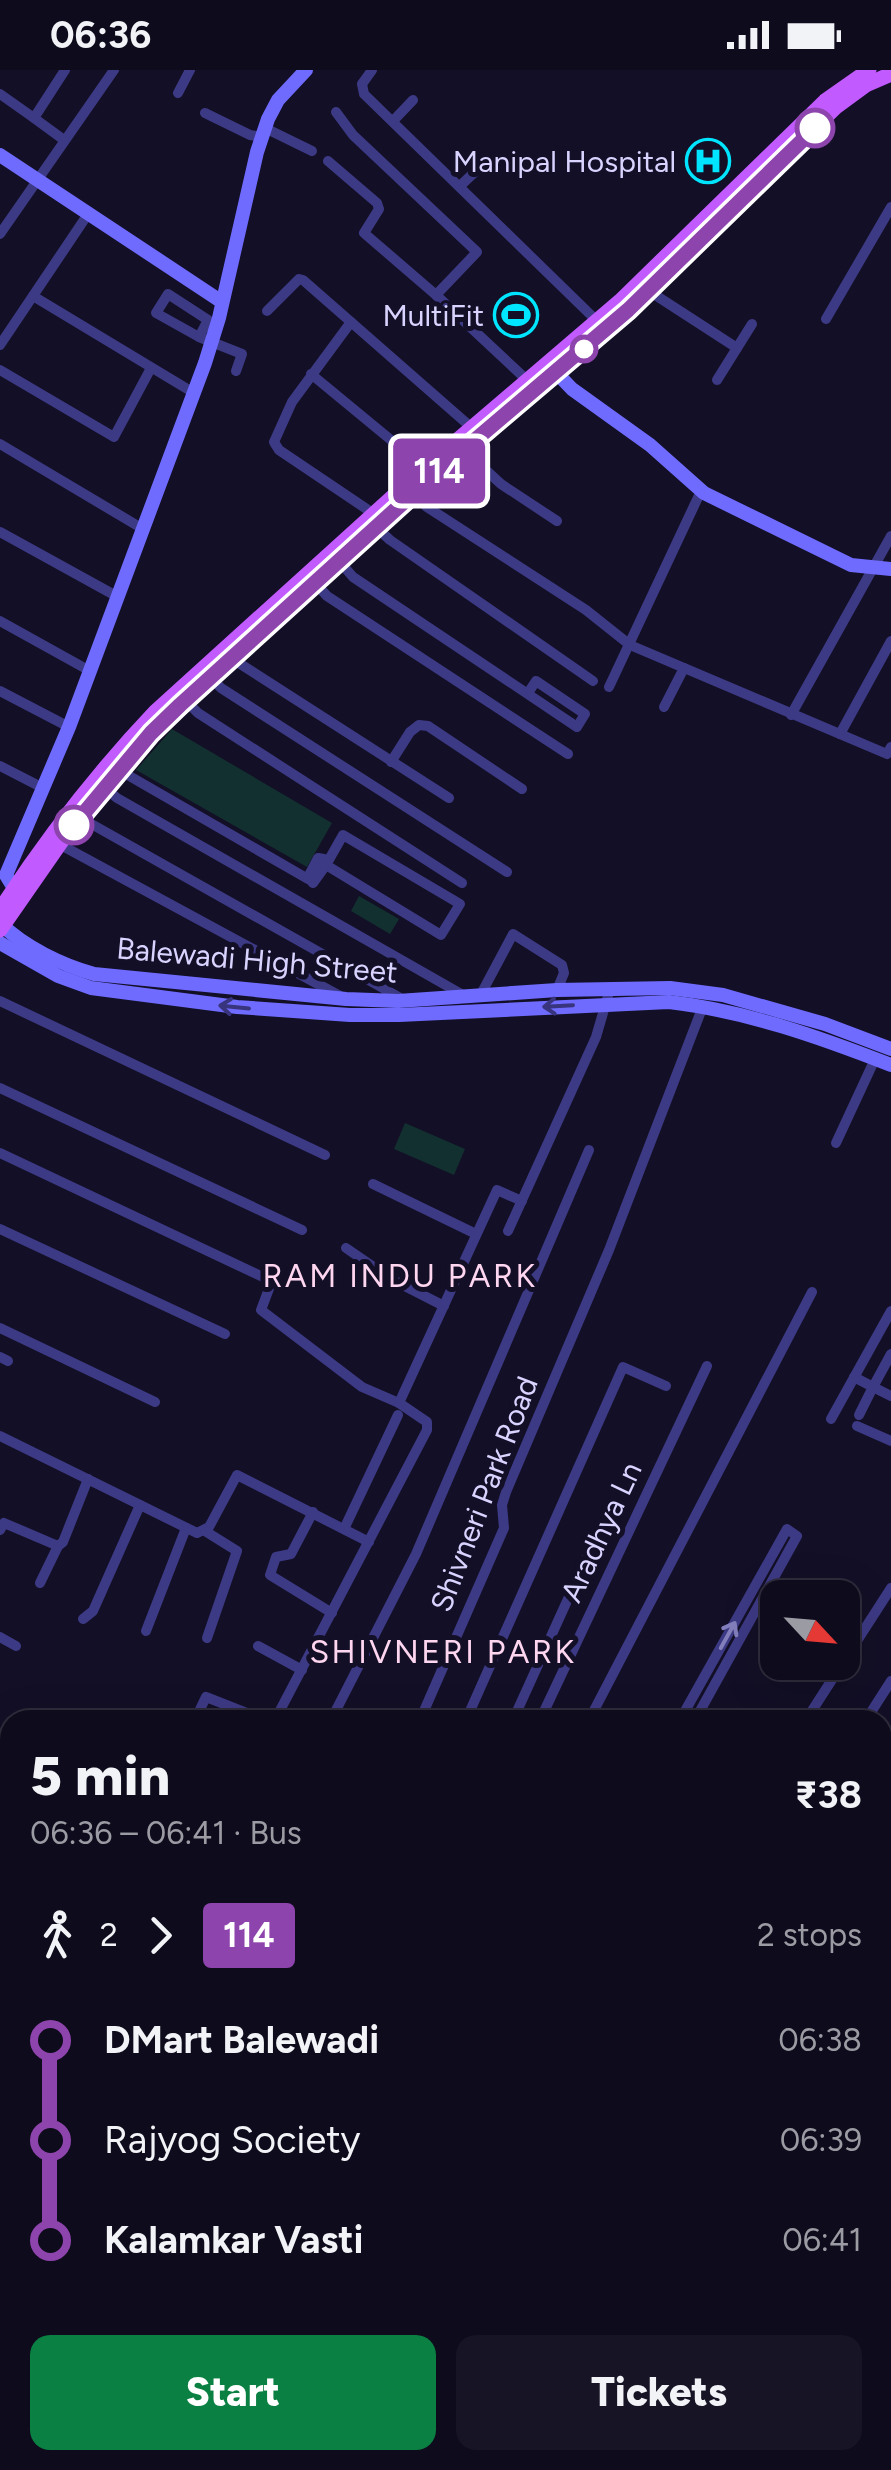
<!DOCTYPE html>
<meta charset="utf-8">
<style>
body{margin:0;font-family:Figtree,sans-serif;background:#171425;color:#f1f3f6;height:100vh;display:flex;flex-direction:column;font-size:38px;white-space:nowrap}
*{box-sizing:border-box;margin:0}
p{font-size:32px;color:#9b9ba3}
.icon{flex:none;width:55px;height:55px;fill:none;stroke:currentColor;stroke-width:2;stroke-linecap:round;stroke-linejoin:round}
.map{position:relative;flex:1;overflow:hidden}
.drawer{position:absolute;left:0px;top:1640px;width:892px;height:760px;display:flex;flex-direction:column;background:#0e0b1c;border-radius:30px 30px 0 0;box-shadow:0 10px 40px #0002,0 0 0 2px #2e2b3b}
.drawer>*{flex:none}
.badge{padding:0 20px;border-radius:8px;font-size:35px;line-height:65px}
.needle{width:65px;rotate:116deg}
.controls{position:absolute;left:760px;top:1510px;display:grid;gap:20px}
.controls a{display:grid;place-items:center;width:100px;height:100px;border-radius:20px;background:#0e0b1c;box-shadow:0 10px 40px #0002,0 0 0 2px #2e2b3b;font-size:50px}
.map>.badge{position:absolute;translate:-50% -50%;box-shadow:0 0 0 5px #fff}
.legs{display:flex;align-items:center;gap:15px;height:110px;padding:0 30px;font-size:32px}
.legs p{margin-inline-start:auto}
.head{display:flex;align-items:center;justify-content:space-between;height:170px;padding:0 30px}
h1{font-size:55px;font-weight:800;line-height:75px}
.button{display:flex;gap:20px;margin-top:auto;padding:20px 30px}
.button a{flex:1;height:115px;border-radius:20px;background:#0b8043;color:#fff;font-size:40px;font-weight:800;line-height:115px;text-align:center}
.button a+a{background:#171425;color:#f1f3f6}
ul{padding:0 30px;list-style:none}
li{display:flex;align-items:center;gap:35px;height:100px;font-size:38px}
li i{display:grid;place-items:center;width:15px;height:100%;margin:0 12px;background:currentColor}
li i::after{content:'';width:25px;height:25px;margin:-12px;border:8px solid;border-radius:50%;background:#0e0b1c}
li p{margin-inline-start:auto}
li:first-child i{background:linear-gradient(#0000 50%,currentColor 0)}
li:last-child i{background:linear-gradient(currentColor 50%,#0000 0)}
.status{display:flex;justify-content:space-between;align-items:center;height:70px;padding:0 50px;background:#0e0b1c;direction:ltr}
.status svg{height:28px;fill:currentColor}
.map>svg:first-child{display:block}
.green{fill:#12302f}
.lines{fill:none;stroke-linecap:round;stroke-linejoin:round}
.street{stroke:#3d3a85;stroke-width:10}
.secondary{stroke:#6f6bff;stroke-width:14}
.primary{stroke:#c25bff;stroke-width:15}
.oneway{stroke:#38347d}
.oneway2{stroke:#837fbc}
.line-1-casing{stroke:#fff;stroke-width:22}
.line-1{stroke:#8e44ad;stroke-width:15}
.stop-1-dot{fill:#fff;stroke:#8e44ad;stroke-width:5}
.labels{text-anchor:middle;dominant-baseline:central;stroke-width:10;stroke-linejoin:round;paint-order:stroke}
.poi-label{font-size:30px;fill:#d9d4ff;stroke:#130f26;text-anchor:end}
.street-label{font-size:30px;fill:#d9d4ff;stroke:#130f26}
.neighbourhood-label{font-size:32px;letter-spacing:2.5px;fill:#ffd6f0;stroke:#130f26}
</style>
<div class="status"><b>06:36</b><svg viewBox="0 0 49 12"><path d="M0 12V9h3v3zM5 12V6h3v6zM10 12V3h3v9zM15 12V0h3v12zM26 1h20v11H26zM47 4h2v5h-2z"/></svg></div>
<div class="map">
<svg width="891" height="2400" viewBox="0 0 891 2400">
<rect width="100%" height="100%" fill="#130f26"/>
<g class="green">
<polygon points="172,659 332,753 307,797 136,700"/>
<polygon points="359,826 399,849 390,864 351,841"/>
<polygon points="405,1053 465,1079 454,1105 394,1079"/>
</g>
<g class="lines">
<g class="street">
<polyline points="372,0 362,14 364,24 597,251"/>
<polyline points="178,23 190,0"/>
<polyline points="0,24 34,48 65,0"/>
<polyline points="336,42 353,65 477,182 436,225 528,311"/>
<polyline points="205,43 250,65 262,67"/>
<polyline points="34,48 64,70"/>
<polyline points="393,51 413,30"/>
<polyline points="265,58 312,81"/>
<polyline points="328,91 377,133 379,139 364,163 436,225"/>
<polyline points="460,116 479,98"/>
<polyline points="0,164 114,0"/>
<polyline points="649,221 737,278"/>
<polyline points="33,226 194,323"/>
<polyline points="267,241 299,209 303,210 472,358"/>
<polyline points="826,249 891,137"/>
<polyline points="351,252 292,332 274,372 279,380 374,444"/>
<polyline points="199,267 208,250 168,224 156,243 199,267 242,284 236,301"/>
<polyline points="0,275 88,144"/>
<polyline points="0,300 114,367 151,298"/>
<polyline points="311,304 391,370"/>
<polyline points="717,310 752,254"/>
<polyline points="0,374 143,459"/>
<polyline points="464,380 501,414 557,451"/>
<polyline points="413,424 427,437 586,540 630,575 887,684 891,677"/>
<polyline points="377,458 390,470 593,611"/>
<polyline points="0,462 118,527"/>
<polyline points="340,492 353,507 577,657 585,644 536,611 528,623"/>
<polyline points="316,514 327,526 568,684"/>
<polyline points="0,551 90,601"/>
<polyline points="231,588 449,728"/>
<polyline points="210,607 221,618 507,802"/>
<polyline points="609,617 701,421"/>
<polyline points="0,621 69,657"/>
<polyline points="185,630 198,643 462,813"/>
<polyline points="664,637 684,598"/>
<polyline points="791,645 891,466"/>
<polyline points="840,664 891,571"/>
<polyline points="391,692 410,662 419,655 428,656 522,719"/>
<polyline points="0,696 43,718"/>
<polyline points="119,700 308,809"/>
<polyline points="104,717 117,728 463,925"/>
<polyline points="79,747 404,930"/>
<polygon points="343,765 460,834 441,865 326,795"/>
<polyline points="59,774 340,926"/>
<polygon points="318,788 324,789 326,795 313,813 308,807"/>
<polyline points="481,924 513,864 562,895 564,903 557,920"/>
<polyline points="0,931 325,1085"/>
<polyline points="0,1018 302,1160"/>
<polyline points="836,1073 875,989"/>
<polyline points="0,1083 265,1208 270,1216 261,1240 362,1317 399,1333 427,1352 427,1360 275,1650"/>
<polyline points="373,1114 476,1164"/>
<polyline points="0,1159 225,1264"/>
<polyline points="508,1161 596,967 610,919"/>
<polyline points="346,1178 391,1209 444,1236"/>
<polyline points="0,1258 155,1332"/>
<polyline points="891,1284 873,1317 891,1326"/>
<polyline points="0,1287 8,1291"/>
<polyline points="854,1307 873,1317 859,1345"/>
<polyline points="399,1333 497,1120 522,1131"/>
<polyline points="831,1349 891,1241"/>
<polyline points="857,1356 891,1371"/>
<polyline points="0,1366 197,1463 209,1457 237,1405 369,1472"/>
<polyline points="313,1442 291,1484 276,1487 270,1505 332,1543"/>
<polyline points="344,1459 398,1345"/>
<polyline points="0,1460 4,1453 58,1476 63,1472 88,1409"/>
<polyline points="205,1461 237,1481 207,1568"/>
<polyline points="40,1513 58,1476"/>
<polyline points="83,1549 93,1541 140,1435"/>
<polyline points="146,1561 186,1458"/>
<polyline points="0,1567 16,1576"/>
<polyline points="258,1576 302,1600"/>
<polyline points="195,1650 206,1627 265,1650"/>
<polyline points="331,1650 416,1484 589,1080"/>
<polyline points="420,1650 504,1458 502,1435 506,1422 609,1180 703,936"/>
<polyline points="466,1650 623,1297 666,1316"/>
<polyline points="513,1650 587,1487"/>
<polyline points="540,1650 707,1296"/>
<polyline points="589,1650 812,1222"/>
<polyline points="680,1650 787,1459 797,1466 695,1650"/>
<polyline points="806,1650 891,1518"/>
<polyline points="866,1650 891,1611"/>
<polyline points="0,1806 10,1790"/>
<polyline points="882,1930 891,1911"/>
<polyline points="0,2019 10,2024"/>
<polyline points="882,2035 891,2015"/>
<polyline points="0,2093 10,2077"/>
<polyline points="0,2248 10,2233"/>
<polyline points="0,2278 10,2280"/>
<polyline points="0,2290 10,2293"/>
</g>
<g class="secondary">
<polyline points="0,85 222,232"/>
<polyline points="549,295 572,319 650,375 704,423 851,495 891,499"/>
<polyline points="14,818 6,805 69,657 205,293 219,248 257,82 268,49 278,30 306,0"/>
<path d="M0 853C24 877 62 895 94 904L346 929 398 931 557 920 670 918 723 925 825 954 891 979"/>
<path d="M0 873 58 906 91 918 237 937 350 945H399L669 932C746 941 819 967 891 995"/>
<polyline points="0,1718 10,1722"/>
<polyline points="0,1731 10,1735"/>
<polyline points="882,1905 891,1909"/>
</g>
<g class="primary">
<path d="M0 840C46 769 98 702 156 641L420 402 620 231 825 31 869 0"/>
<polyline points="0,860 73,755 165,649 427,411 628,240 836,37 866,15 891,4"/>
</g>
</g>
<defs><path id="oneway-shaft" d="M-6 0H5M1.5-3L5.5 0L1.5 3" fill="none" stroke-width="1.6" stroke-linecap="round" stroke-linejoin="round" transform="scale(2.5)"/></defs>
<g class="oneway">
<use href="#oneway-shaft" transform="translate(558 936) rotate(177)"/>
<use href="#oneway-shaft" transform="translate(234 937) rotate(-174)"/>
</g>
<use class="oneway2" href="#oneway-shaft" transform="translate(728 1565) rotate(-61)"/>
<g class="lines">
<defs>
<polyline id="line-1" points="74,755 151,663 180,635 427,411 628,240 815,58"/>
</defs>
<use href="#line-1" class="line-1-casing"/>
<use href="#line-1" class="line-1"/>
</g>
<defs>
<symbol id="hospital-ring" viewBox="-11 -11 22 22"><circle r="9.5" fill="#130f26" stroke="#00e5ff" stroke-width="1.5"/><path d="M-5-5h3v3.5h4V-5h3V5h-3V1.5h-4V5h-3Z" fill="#00e5ff"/></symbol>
<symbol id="stadium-ring" viewBox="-11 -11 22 22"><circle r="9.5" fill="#130f26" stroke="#00e5ff" stroke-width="1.5"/><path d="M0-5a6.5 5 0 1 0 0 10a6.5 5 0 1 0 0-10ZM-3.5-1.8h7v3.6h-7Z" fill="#00e5ff"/></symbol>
</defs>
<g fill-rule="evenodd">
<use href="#hospital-ring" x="683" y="66" width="50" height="50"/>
<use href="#stadium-ring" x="491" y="220" width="50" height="50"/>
</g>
<g class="stop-1-dot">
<circle cx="815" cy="58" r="18"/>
<circle cx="584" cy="279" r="12"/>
<circle cx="74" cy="755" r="18"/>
</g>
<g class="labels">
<g class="poi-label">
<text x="676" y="91">Manipal Hospital</text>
<text x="484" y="245">MultiFit</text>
</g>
<g class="street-label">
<text transform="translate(257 890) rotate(5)">Balewadi High Street</text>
<text transform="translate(484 1424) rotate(-69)">Shivneri Park Road</text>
<text transform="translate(601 1462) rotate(-65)">Aradhya Ln</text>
</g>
<g class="neighbourhood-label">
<text x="400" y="1206">RAM INDU PARK</text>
<text x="443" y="1582">SHIVNERI PARK</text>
</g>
</g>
</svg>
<div class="controls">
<a><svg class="needle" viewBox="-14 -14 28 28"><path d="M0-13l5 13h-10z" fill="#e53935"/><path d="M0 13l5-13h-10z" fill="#9b9ba3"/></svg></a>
</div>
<b class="badge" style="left:439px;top:401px;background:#8e44ad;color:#fff">114</b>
<section class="drawer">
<div class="head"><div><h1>5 min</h1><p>06:36 – 06:41 · Bus</p></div><b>₹38</b></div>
<div class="legs"><svg class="icon" aria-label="walk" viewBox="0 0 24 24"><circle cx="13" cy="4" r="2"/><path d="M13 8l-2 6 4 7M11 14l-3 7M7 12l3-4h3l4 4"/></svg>2<svg class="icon" aria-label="forward" viewBox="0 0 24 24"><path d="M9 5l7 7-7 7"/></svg><b class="badge" style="background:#8e44ad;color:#fff">114</b><p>2 stops</p></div>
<ul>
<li><i style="color:#8e44ad"></i><b>DMart Balewadi</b><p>06:38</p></li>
<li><i style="color:#8e44ad"></i><span>Rajyog Society</span><p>06:39</p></li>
<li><i style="color:#8e44ad"></i><b>Kalamkar Vasti</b><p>06:41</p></li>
</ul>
<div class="button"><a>Start</a><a>Tickets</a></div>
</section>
</div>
